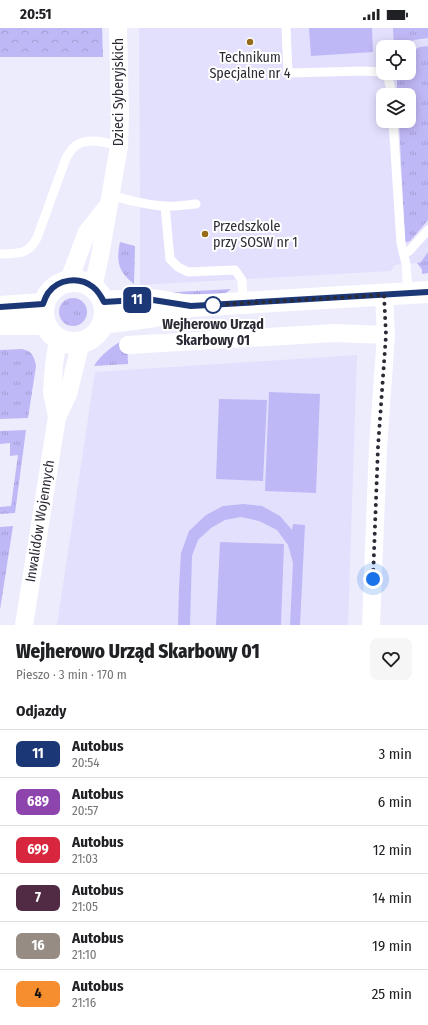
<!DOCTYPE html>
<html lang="pl">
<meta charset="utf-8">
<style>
body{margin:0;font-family:"Fira Sans Condensed",sans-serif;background:#f6f6f6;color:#202124;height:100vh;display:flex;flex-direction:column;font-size:15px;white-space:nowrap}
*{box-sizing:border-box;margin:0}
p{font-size:13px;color:#757577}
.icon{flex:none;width:22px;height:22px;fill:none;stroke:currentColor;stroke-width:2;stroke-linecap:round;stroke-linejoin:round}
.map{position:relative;height:597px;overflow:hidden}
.sheet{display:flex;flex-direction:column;background:#fff;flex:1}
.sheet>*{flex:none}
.badge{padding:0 8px;border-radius:6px;font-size:14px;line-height:26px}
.tools{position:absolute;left:376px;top:12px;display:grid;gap:8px}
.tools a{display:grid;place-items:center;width:40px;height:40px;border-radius:8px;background:#fff;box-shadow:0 2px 10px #0003;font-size:20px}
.you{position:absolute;width:20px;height:20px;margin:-10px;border:3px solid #fff;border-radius:50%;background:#1a73e8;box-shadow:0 0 0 6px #1a73e833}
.map>.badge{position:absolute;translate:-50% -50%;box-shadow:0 0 0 2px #fff}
h2{padding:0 16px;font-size:15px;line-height:36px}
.round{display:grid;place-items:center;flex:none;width:42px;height:42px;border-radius:8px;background:#f6f6f6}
.head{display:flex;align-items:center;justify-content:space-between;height:68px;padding:0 16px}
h1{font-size:19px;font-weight:800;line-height:30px}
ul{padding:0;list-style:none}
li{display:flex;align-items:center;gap:12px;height:48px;padding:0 16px;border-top:1px solid #e0e0e0}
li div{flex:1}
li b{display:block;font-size:15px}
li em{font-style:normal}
li .badge{min-width:44px;font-weight:700;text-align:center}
.status{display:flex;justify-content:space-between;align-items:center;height:28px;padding:0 20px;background:#fff;direction:ltr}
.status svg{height:11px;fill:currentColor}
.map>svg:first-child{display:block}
.built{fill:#e3e0fd;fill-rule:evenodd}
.grass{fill:url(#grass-tufts)}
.park{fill:url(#park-crowns)}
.pitch{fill:#bfb8f6}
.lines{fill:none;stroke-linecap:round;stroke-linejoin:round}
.lane{stroke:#fff;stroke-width:9}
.street{stroke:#fff;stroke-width:18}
.secondary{stroke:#fff;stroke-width:22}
.line-casing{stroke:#fff;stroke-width:9}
.line{stroke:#1c3775;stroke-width:6}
.walk{stroke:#2b2a35;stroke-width:4;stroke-dasharray:0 7.2}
.poi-dot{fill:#976c19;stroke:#fff;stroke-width:1.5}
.stop-dot{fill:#fff;stroke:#1c3775;stroke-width:2}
.labels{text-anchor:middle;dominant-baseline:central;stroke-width:4;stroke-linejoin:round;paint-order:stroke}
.poi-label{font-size:14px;fill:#2b2a35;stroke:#fff}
.street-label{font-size:14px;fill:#2b2a35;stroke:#fff}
.stop-label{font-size:14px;font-weight:bold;fill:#2b2a35;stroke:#fff}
</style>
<div class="status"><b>20:51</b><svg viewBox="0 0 49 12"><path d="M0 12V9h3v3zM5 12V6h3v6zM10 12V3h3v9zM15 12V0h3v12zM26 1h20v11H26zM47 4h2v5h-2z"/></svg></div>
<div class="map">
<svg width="428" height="597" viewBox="0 0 428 597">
<defs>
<pattern id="grass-tufts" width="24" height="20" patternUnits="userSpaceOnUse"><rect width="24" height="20" fill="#bfb8f6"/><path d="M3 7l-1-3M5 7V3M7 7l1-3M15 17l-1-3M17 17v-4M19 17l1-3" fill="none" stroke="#a49ed4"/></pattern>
<pattern id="park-crowns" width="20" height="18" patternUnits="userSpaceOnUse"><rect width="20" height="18" fill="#bfb8f6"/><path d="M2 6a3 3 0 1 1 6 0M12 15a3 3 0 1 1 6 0" fill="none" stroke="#a49ed4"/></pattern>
</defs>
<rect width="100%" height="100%" fill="#edecfd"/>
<g class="built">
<path d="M139 0H428V242L422 243 417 235 395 237 391 243 140 257V175ZM383 19H409V45H383ZM383 67H409V93H383Z"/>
<polygon points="357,327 348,597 57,597 95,344"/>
</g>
<g class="grass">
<polygon points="393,0 428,0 428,10 414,12 402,19 394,19"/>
<polygon points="428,18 428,192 410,213 406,214 405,214 399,93 409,93 409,67 397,67 397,45 409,45 410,24 420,19"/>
<path d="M120 214 135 218 134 256C118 244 116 233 120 214Z"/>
<polygon points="428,224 428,245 422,246 422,241 417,235 421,234"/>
<polygon points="231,261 226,265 220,266 160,266 159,265"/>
<circle cx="73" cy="284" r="14"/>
<path d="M127 310 128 336 94 338C100 327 116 315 127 310Z"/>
<path d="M22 321C32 323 34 328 36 338L28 390 0 391V322Z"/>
<polygon points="26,402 15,485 0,486 0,479 11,478 18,427 10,428 10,415 0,416 0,403"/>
<polygon points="13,498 0,582 0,499"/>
</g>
<polygon class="park" points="0,0 102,0 103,29 0,29"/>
<g class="pitch">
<polygon points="309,0 372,0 373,24 311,28"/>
<polygon points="269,364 320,366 316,465 265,463"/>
<polygon points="219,371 267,372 263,453 216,451"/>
<polygon points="243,476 262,478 280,488 292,502 293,496 305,497 300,597 290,597 293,535 288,517 277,502 259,493 241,489 225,492 211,500 198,512 192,528 190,597 178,597 179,560 181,525 189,503 206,487 223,478"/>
<polygon points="220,514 284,516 281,597 216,597"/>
</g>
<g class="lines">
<g class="lane">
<polyline points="286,0 288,45 364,43 380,44 388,49 392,67"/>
<polyline points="393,93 401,215 406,236 408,265"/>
<path d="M110 167C128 172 145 177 164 178 174 179 185 177 196 176"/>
<polyline points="165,178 170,231 178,239 188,244 235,242 242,252 243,275"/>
<polyline points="404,225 409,223 428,202"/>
<path d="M0 226C18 225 27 228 37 210L66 130C68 127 70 124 72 121 84 108 104 114 119 118"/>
</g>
<g class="street">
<polyline points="69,252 87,204 106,180"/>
<polyline points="93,259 100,228 119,118 120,85 118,0"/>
<polyline points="128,317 335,305 386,307"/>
<polyline points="57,389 52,364 54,337 58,311"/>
<polyline points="24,597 57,389 68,366 81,314"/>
<polyline points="371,597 378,419 386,307 384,267"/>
</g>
<g class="secondary">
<circle cx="74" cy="284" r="31"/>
<polyline points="104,274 137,272 153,272 184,277"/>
<polyline points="0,279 43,276"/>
<polyline points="103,295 155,288 191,278 428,264"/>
<polyline points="0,296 44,296"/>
</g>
</g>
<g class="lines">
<defs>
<path id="line" d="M0 279 43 276C44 273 46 268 48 265 58 251 79 248 93 259 98 263 101 268 104 274L137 272H153L191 278 428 264"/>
</defs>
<use href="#line" class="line-casing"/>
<use href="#line" class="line"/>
<polyline class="walk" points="213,277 384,267 386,307 378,419 373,551"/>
</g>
<g class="poi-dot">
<circle cx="250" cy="14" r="4"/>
<circle cx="205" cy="206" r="4"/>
</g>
<circle class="stop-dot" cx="213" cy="277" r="8"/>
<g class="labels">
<g class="poi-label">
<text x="250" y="29">Technikum<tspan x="250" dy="16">Specjalne nr 4</tspan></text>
<text x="213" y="198" text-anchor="start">Przedszkole<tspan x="213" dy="16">przy SOSW nr 1</tspan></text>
</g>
<g class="street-label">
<text transform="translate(118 64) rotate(-90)">Dzieci Syberyjskich</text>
<text transform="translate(40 493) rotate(-81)">Inwalidów Wojennych</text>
</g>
<g class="stop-label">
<text x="213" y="296">Wejherowo Urząd<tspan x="213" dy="16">Skarbowy 01</tspan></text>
</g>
</g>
</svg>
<div class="tools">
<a><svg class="icon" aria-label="locate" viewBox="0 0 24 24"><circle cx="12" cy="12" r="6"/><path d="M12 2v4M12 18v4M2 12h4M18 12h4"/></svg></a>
<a><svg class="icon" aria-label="layers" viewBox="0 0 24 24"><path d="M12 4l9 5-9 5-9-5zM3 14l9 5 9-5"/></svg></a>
</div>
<div class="you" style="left:373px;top:551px"></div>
<b class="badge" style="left:137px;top:272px;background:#1c3775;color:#fff">11</b>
</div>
<section class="sheet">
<div class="head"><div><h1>Wejherowo Urząd Skarbowy 01</h1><p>Pieszo · 3 min · 170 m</p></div><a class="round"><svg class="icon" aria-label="heart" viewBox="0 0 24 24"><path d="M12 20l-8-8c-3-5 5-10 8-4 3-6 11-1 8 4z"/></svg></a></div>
<h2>Odjazdy</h2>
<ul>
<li><span class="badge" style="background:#1c3775;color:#fff">11</span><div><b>Autobus</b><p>20:54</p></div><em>3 min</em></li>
<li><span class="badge" style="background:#8e44ad;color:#fff">689</span><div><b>Autobus</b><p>20:57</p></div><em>6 min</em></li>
<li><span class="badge" style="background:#d7263d;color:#fff">699</span><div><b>Autobus</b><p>21:03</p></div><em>12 min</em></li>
<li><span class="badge" style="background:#512a44;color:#fff">7</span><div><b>Autobus</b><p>21:05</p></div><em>14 min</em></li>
<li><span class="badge" style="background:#968c83;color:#fff">16</span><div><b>Autobus</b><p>21:10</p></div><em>19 min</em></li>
<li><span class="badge" style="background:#f68d2e;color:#111">4</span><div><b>Autobus</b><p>21:16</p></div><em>25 min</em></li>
</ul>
</section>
